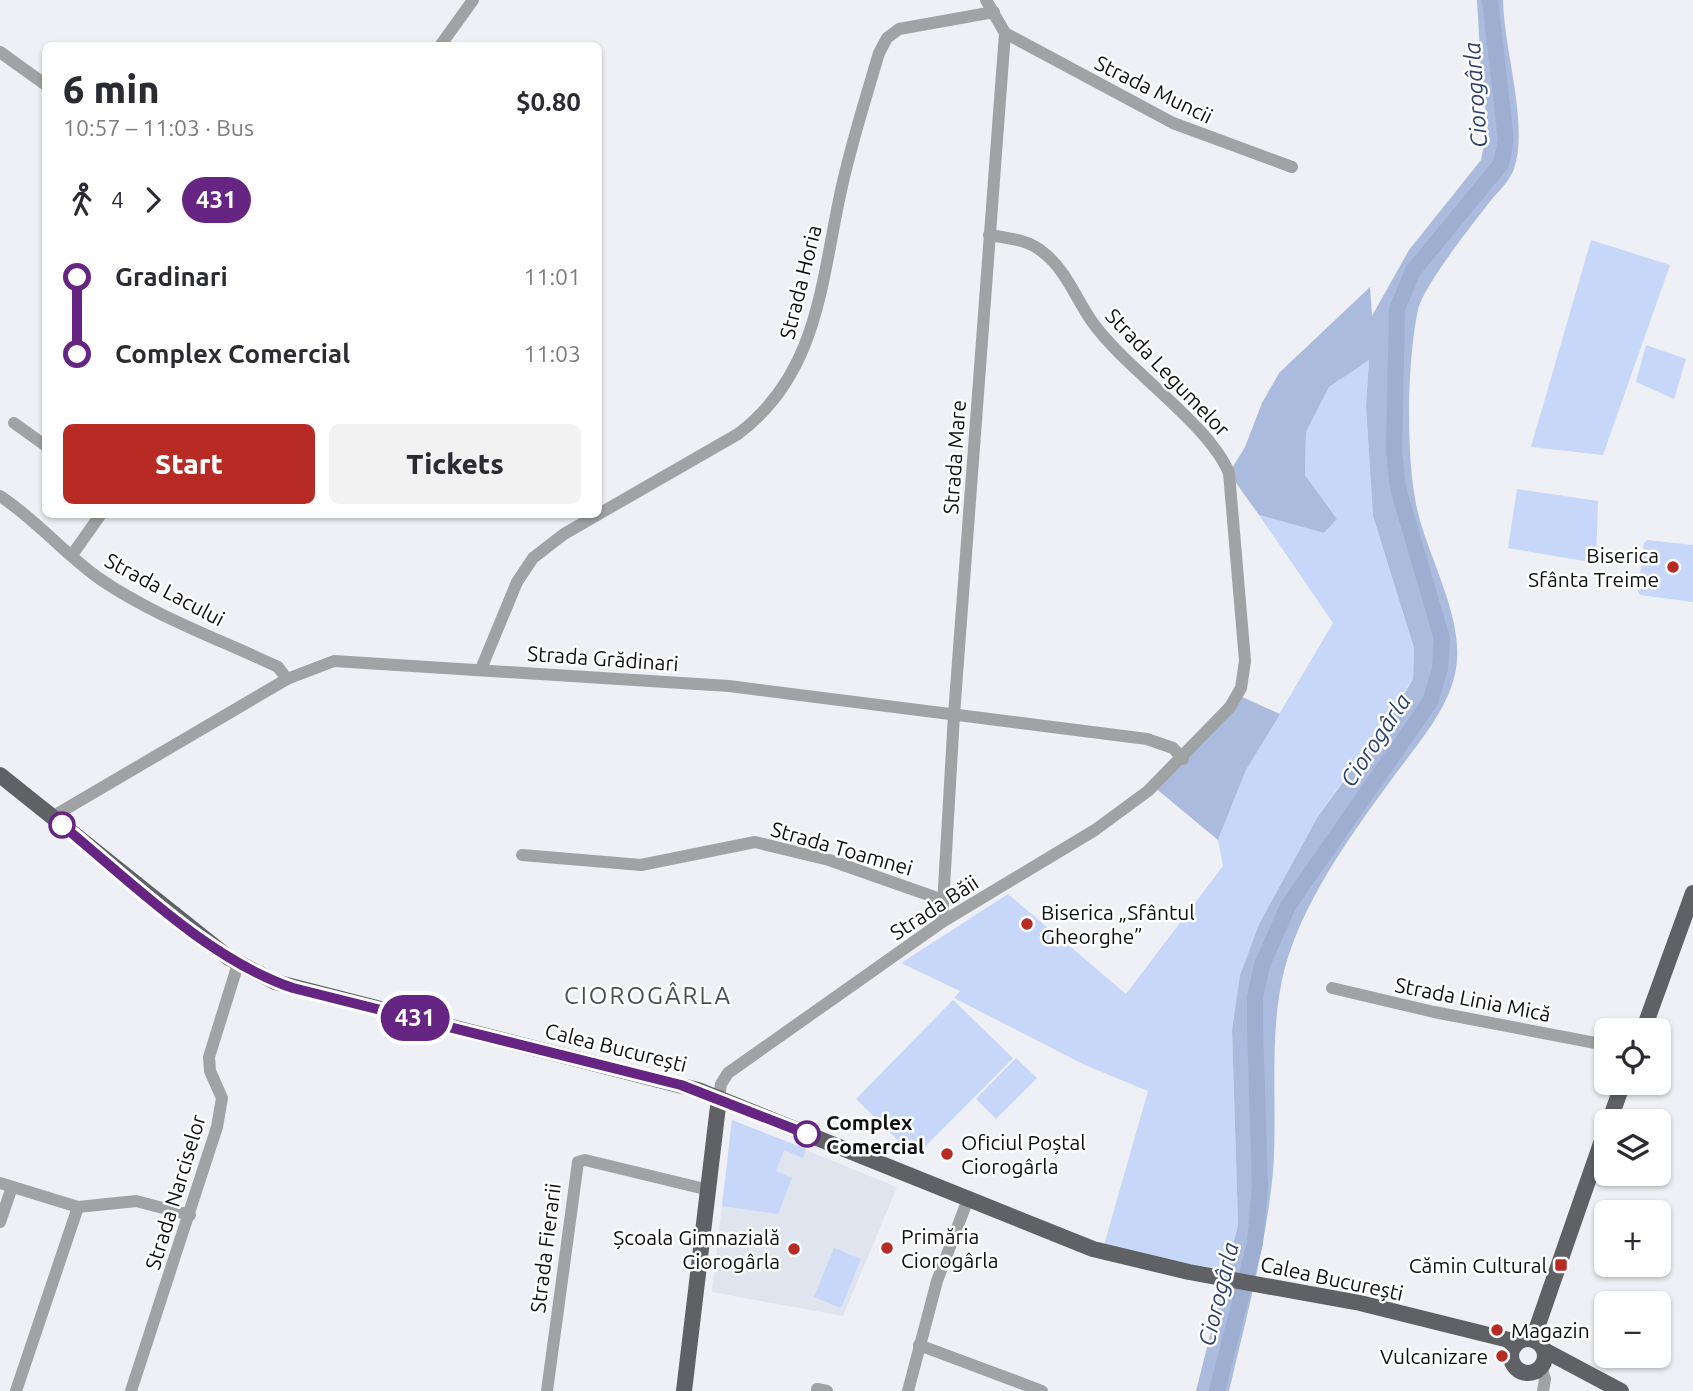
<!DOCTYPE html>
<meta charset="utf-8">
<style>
body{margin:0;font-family:Ubuntu,sans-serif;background:#f2f2f3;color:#2b2b33;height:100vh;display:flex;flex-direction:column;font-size:26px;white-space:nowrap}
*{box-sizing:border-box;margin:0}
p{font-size:23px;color:#7c7c81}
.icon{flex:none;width:38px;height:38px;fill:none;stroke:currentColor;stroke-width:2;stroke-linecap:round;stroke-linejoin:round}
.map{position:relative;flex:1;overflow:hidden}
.side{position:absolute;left:42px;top:42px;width:560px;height:476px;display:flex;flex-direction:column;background:#fff;border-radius:10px;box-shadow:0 2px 5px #0004}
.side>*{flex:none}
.badge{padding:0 14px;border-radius:23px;font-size:24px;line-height:46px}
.tools{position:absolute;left:1594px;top:1018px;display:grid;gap:14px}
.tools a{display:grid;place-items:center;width:77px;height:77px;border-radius:10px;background:#fff;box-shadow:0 2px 5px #0004;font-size:35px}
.map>.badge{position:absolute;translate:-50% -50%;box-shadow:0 0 0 4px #fff}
.legs{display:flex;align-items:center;gap:10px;height:77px;padding:0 21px;font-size:23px}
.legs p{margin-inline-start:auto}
.overview{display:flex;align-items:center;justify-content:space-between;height:119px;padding:0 21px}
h1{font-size:38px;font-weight:800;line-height:52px}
.action{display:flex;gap:14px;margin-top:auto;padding:14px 21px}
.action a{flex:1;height:80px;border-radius:10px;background:#b82a24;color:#fff;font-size:28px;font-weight:800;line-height:80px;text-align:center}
.action a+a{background:#f2f2f3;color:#2b2b33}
ul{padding:0 21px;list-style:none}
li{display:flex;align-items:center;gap:24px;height:77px;font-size:26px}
li i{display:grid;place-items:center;width:10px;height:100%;margin:0 9px;background:currentColor}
li i::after{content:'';width:18px;height:18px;margin:-9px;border:5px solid;border-radius:50%;background:#fff}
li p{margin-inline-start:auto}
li:first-child i{background:linear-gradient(#0000 50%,currentColor 0)}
li:last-child i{background:linear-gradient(currentColor 50%,#0000 0)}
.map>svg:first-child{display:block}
.built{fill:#dfe4ef}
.green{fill:#c6d7f9}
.forest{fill:#abd}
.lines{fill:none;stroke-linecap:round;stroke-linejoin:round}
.river{stroke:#9daed0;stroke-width:16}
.minor{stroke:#a1a2a3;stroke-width:12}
.major{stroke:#5f6164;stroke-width:16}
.line-1-casing{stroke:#fff;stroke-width:16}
.line-1{stroke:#662483;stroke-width:10}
.poi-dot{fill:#b82a24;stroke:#fff;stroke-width:2.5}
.stop-1-dot{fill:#fff;stroke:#662483;stroke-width:3.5}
.labels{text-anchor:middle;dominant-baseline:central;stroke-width:5;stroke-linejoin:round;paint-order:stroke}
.street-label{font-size:21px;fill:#0f1011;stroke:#fff}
.poi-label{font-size:21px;fill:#0f1011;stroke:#fff;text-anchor:end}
.stop-label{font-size:21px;font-weight:bold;fill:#0f1011;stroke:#fff;text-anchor:start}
.water-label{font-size:23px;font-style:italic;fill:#2d426f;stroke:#fff}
.quarter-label{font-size:24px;letter-spacing:2px;fill:#4d4f53;stroke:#fff}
</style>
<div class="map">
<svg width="1693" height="1391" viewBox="0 0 1693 1391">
<rect width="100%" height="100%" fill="#eef0f5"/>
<polygon class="built" points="732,1120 897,1187 843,1316 712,1292"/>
<g class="green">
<polygon points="1591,240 1670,265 1603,455 1531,447"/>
<polygon points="1646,345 1686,359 1674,399 1636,382"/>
<polygon points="1369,359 1366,406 1373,516 1414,648 1413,679 1317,818 1259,924 1240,975 1232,1030 1238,1225 1227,1270 1164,1260 1104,1245 1148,1091 1085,1065 954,998 960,991 901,963 1008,894 1126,994 1223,866 1218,840 1246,770 1333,623 1259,515 1324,533 1337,519 1305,475 1306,432 1329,387"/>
<polygon points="1517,489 1598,501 1596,563 1508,548"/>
<polygon points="1647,540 1693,545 1693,602 1640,595 1638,592 1644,543"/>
<polygon points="953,1000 1013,1058 915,1157 856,1099"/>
<polygon points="1016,1058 1037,1078 996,1119 976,1099"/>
<polygon points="732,1120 806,1149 803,1158 784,1150 776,1171 792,1178 778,1214 722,1206"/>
<polygon points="834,1248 861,1259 841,1308 814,1297"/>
</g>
<g class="forest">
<path d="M1477 0H1503C1504 51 1529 125 1514 169 1510 180 1500 190 1492 199 1475 221 1423 286 1418 310 1407 361 1406 453 1416 504 1426 555 1465 617 1456 669 1449 711 1413 749 1389 783 1348 839 1302 903 1284 971 1268 1036 1278 1106 1273 1172 1266 1246 1246 1318 1229 1391H1196L1238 1225 1232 1030 1240 975 1259 924 1317 818 1393 712 1413 679 1414 648 1373 516 1366 406 1369 360 1329 387 1306 432 1305 475 1337 519 1324 533 1259 515 1229 473 1245 447 1262 403 1279 373 1370 287 1372 316 1409 250 1481 160 1488 125 1482 88Z"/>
<polygon points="1238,695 1280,714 1246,770 1218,840 1153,786"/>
</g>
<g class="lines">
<polyline class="river" points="1217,1391 1255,1243 1260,1186 1255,1027 1255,997 1262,965 1288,906 1430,702 1440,669 1442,639 1398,488 1394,451 1397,309 1413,271 1501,164 1506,140 1490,0"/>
<g class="minor">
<polyline points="1005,33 1173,123 1292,167"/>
<polyline points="440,46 473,0"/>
<polyline points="0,52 46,85"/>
<polyline points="14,423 46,446"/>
<path d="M0 496C37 520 64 554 100 579 154 616 219 639 278 667L287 679"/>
<polyline points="72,555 101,514"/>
<path d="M481 669 517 582 533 558 564 534 738 434C820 372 821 279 842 186 852 141 866 97 879 53L887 38 899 29 994 12"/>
<polyline points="52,817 287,679 334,661 729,686 1147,739 1173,748 1183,759"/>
<polyline points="522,855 641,865 755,842 829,860 943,900"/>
<polyline points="942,922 954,715 1005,33 986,0"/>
<polyline points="1332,988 1434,1012 1606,1045"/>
<path d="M719 1098 721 1084 728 1073 942 922 1095 830 1148 791 1230 707 1241 688 1245 661 1229 473C1209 424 1127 370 1093 323 1077 301 1066 270 1044 253 1029 240 1009 238 989 235"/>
<polyline points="0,1183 78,1207 136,1201 190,1215"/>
<polyline points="0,1222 12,1187"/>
<polyline points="919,1345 1042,1391"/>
<polyline points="1541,1367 1545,1379 1543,1391"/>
<polyline points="817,1389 827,1391"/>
<polyline points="16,1391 78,1207"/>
<polyline points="131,1391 217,1127 222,1098 210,1071 209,1057 238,964"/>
<polyline points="547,1391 578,1162 585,1160 709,1190"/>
<polyline points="908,1391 937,1281 968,1199"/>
</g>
<g class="major">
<polyline points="0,775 229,958 275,982 698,1090 1093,1249 1189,1272 1360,1303 1517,1342"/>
<polyline points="1643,1031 1693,893"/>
<polyline points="1609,1122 1623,1083"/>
<circle cx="1528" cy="1356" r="17"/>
<polyline points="1533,1339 1606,1129"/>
<polyline points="1544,1350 1621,1391"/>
<polyline points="684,1391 719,1098"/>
</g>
</g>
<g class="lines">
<defs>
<path id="line-1" d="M62 825C130 881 209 960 293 988L681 1085 807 1134"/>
</defs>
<use href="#line-1" class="line-1-casing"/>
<use href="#line-1" class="line-1"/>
</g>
<g class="poi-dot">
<circle cx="1673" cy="567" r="7"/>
<circle cx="1027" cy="924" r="7"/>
<circle cx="947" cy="1154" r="7"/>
<circle cx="887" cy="1248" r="7"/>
<circle cx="794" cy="1249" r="7"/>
<rect x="1554" y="1258" width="14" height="14" rx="3.5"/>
<circle cx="1497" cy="1330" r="7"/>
<circle cx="1502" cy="1356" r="7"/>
</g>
<g class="stop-1-dot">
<circle cx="62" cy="825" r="12"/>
<circle cx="807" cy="1134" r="12"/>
</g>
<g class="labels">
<g class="street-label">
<text transform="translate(1154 89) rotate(26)">Strada Muncii</text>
<text transform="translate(800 282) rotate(-76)">Strada Horia</text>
<text transform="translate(1168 372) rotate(46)">Strada Legumelor</text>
<text transform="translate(954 457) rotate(-86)">Strada Mare</text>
<text transform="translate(165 589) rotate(28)">Strada Lacului</text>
<text transform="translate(603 658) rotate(4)">Strada Grădinari</text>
<text transform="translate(842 848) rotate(16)">Strada Toamnei</text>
<text transform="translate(934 907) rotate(-33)">Strada Băii</text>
<text transform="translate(1473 999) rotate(11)">Strada Linia Mică</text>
<text transform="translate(616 1047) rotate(14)">Calea București</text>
<text transform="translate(175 1192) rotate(-73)">Strada Narciselor</text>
<text transform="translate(545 1248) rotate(-83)">Strada Fierarii</text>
<text transform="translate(1332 1278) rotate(12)">Calea București</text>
</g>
<g class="poi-label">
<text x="1659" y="555">Biserica<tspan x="1659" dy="24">Sfânta Treime</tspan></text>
<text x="1041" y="912" text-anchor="start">Biserica „Sfântul<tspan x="1041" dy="24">Gheorghe”</tspan></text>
<text x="961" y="1142" text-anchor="start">Oficiul Poștal<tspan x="961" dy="24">Ciorogârla</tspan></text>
<text x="901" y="1236" text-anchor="start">Primăria<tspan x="901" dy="24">Ciorogârla</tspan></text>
<text x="780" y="1237">Școala Gimnazială<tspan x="780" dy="24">Ciorogârla</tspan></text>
<text x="1547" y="1265">Cămin Cultural</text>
<text x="1511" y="1330" text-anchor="start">Magazin</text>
<text x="1488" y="1356">Vulcanizare</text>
</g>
<g class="stop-label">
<text x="826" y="1122">Complex<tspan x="826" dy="24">Comercial</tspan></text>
</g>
<g class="water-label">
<text transform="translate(1475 95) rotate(-94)">Ciorogârla</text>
<text transform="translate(1375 740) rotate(-56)">Ciorogârla</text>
<text transform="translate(1218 1294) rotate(-76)">Ciorogârla</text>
</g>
<g class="quarter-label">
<text x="648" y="995">CIOROGÂRLA</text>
</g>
</g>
</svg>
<div class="tools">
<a><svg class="icon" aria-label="locate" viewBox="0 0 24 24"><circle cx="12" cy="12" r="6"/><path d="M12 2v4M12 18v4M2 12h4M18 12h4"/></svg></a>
<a><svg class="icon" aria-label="layers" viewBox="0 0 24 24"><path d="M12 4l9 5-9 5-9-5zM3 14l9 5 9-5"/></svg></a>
<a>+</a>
<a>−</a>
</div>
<b class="badge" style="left:415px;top:1018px;background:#662483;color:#fff">431</b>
<section class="side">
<div class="overview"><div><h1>6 min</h1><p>10:57 – 11:03 · Bus</p></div><b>$0.80</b></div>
<div class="legs"><svg class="icon" aria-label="walk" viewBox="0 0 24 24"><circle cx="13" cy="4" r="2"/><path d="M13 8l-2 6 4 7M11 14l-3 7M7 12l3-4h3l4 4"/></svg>4<svg class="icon" aria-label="forward" viewBox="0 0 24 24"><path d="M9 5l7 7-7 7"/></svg><b class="badge" style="background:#662483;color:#fff">431</b></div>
<ul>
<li><i style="color:#662483"></i><b>Gradinari</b><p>11:01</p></li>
<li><i style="color:#662483"></i><b>Complex Comercial</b><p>11:03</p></li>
</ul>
<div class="action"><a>Start</a><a>Tickets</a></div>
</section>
</div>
